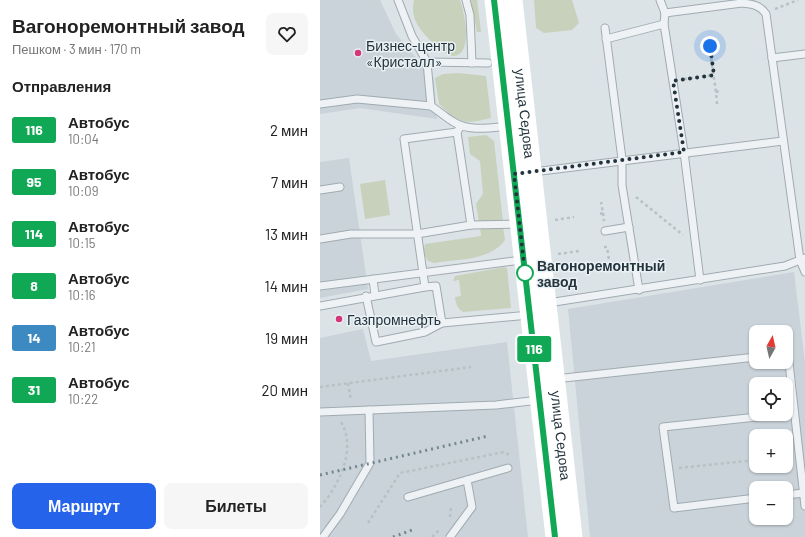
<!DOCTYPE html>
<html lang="ru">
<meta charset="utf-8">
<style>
body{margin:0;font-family:Barlow,sans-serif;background:#f6f6f6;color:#222;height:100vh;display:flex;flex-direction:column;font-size:15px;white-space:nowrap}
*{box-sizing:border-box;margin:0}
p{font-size:13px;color:#767676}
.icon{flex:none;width:22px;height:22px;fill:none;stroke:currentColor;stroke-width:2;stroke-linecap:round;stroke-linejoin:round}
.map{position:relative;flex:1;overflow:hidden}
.sheet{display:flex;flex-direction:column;background:#fff;width:320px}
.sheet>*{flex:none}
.badge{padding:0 8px;border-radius:3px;font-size:14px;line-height:26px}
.needle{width:26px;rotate:8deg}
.buttons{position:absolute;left:429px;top:325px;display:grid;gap:8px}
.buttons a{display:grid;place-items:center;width:44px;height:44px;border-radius:8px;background:#fff;box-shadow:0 1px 3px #0004;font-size:20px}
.you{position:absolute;width:20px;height:20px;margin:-10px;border:3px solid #fff;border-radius:50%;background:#1a73e8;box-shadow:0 0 0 6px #1a73e833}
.map>.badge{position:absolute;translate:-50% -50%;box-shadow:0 0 0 2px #fff}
h2{padding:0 12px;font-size:15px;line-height:36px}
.round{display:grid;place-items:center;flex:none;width:42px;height:42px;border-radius:8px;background:#f6f6f6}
.head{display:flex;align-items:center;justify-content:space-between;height:68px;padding:0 12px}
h1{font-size:19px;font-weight:800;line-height:30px}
.button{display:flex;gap:8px;margin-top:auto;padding:8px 12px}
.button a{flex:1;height:46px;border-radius:8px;background:#2563eb;color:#fff;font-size:16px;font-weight:800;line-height:46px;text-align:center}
.button a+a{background:#f6f6f6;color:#222}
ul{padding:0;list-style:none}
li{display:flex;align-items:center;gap:12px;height:52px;padding:0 12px}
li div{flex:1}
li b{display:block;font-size:15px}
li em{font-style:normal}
li .badge{min-width:44px;font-weight:700;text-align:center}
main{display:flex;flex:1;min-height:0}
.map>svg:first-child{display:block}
.built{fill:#c9d3d9;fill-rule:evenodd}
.green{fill:#c7d1bc}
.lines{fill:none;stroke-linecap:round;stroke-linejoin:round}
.lane-casing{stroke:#a0abb1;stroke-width:9}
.path{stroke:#b9c1c5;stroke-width:2.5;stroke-dasharray:3 3;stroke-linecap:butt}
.lane{stroke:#eef2f5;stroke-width:7}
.secondary{stroke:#fff;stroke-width:19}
.rail{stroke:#748791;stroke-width:3;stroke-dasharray:2 4;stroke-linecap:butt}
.line-casing{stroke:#fff;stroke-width:9}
.line{stroke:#10a855;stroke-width:6}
.walk{stroke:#24343d;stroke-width:4;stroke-dasharray:0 7.2}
.poi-dot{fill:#d5367a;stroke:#eaf1f4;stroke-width:1.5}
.stop-dot{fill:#fff;stroke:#10a855;stroke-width:2}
.labels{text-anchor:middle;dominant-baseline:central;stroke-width:3;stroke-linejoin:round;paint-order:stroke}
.poi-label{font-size:14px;fill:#24343d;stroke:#eaf1f4;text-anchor:start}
.street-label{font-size:14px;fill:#24343d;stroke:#eaf1f4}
.stop-label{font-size:14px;font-weight:bold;fill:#24343d;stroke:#eaf1f4;text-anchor:start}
</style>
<main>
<section class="sheet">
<div class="head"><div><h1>Вагоноремонтный завод</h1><p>Пешком · 3 мин · 170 m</p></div><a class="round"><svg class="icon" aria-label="heart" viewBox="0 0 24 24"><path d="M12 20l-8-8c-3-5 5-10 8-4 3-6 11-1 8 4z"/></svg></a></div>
<h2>Отправления</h2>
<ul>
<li><span class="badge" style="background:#10a855;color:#fff">116</span><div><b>Автобус</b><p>10:04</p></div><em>2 мин</em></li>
<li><span class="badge" style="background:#10a855;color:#fff">95</span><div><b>Автобус</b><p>10:09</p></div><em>7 мин</em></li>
<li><span class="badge" style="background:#10a855;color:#fff">114</span><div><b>Автобус</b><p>10:15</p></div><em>13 мин</em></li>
<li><span class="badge" style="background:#10a855;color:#fff">8</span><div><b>Автобус</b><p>10:16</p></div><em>14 мин</em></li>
<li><span class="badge" style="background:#3d8ac2;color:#fff">14</span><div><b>Автобус</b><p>10:21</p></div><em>19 мин</em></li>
<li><span class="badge" style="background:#10a855;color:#fff">31</span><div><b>Автобус</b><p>10:22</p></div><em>20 мин</em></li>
</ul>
<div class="button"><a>Маршрут</a><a>Билеты</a></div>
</section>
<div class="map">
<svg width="485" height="537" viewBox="0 0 485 537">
<rect width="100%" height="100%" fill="#dbe3e7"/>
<g class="built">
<polygon points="0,0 60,0 76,34 114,79 117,119 40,108 0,114"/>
<polygon points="29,158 48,289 0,298 0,162"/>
<path d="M474 272 485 362V537H270L248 309ZM436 332H466V362H436ZM436 384H466V414H436ZM436 436H466V466H436ZM436 488H466V518H436Z"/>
<polygon points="43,329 51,361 187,342 208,537 0,537 0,338"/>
</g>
<g class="green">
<path d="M94 0H140C144 11 154 54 134 56 123 56 102 33 97 24 93 17 92 8 94 0Z"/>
<polygon points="151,0 157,0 161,32 157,32"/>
<polygon points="214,0 252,0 259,23 252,30 224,33 216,28"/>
<path d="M139 73 166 76 171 118C144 125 138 123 119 104L115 78 123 74Z"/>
<polygon points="166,135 174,141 183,222 159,223 156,204 163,194 160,161 150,154 148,137"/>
<polygon points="65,180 70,215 45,219 40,184"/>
<path d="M160 227H183L185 240C170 261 138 259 114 263L108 261C104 255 103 252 105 244L161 236Z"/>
<path d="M184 267 187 268 191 308 143 312C137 308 136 304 135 297L141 296 139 280 133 281 135 276Z"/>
</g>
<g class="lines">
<defs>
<g id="lane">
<path d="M78 0 92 36 107 62 111 106C119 111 125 117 132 121 148 132 169 128 187 126"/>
<polyline points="146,0 150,15 152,63"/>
<polyline points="340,0 345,13 344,24 364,152 380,280"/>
<path d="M345 13 422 3C432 4 440 5 446 14L480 260 485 272"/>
<polyline points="285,28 302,159 302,185 319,290"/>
<polyline points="286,39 344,24"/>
<polyline points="452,58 485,54"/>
<polyline points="107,62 168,63"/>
<polyline points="0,104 37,99 111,106"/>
<polyline points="139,129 137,132 151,225"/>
<polyline points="213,172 463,141"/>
<polyline points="0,190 20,187"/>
<polyline points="285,231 309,227"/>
<polyline points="0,239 31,234 97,234 151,225 199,224"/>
<polyline points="53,279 55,295"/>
<polyline points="0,286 202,260"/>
<polyline points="105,287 116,286 122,323"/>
<polyline points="46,296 56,342 105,332 122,323 209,315"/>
<polyline points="228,303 465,266 485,258"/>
<polyline points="0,306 105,287 84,139 137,132"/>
<polyline points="466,354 468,354 485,506"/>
<polyline points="235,379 436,357"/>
<polyline points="0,412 176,405 219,400"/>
<polyline points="466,495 484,493"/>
<polyline points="88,497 188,468"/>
<polyline points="436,498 354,508 343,427 465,414"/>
<polyline points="3,537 20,514 50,463 49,410"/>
<polyline points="130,537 152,507 147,480"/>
</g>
</defs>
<use href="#lane" class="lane-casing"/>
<g class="path">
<polyline points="455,9 478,0"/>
<polyline points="390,46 391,59 395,58"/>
<polyline points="391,59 396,92"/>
<polyline points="364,79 393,75"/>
<polyline points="397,104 396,92 399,91"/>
<polyline points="316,197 363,235"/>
<polyline points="283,213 284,221"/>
<polyline points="280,214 283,213 281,202"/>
<polyline points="235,220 254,217"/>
<polyline points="284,247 287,247 289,260"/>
<polyline points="238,254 259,251"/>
<polyline points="28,383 31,400"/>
<polyline points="0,387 151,367"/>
<polyline points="359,468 436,460"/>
<path d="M0 507C19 486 37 448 21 422"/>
<polyline points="130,517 131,507"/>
<polyline points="48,523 80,473 184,452 191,456"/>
<polyline points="112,537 120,529"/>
</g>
<use href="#lane" class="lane"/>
<g class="secondary">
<polyline points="174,0 235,537"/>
<path id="s1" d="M193 0 253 537"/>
</g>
<g class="rail">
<polyline points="0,475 168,436"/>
<polyline points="73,537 92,530"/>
</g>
</g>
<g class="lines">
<defs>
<polyline id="line" points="174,0 235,537"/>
</defs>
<use href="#line" class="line-casing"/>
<use href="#line" class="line"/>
<polyline class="walk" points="205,273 194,174 364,152 353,81 394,75 390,46"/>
</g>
<g class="poi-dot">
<circle cx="38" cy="53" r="4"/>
<circle cx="19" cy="319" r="4"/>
</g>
<circle class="stop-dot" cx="205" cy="273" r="8"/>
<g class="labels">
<g class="poi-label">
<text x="46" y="45">Бизнес-центр<tspan x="46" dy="16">«Кристалл»</tspan></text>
<text x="27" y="319">Газпромнефть</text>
</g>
<g class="street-label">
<text stroke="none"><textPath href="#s1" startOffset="114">улица Седова</textPath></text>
<text stroke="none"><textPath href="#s1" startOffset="438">улица Седова</textPath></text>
</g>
<g class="stop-label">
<text x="217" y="265">Вагоноремонтный<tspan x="217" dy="16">завод</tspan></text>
</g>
</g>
</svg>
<div class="buttons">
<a><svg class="needle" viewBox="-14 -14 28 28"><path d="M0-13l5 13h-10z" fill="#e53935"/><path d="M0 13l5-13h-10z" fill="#767676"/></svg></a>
<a><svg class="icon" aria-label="locate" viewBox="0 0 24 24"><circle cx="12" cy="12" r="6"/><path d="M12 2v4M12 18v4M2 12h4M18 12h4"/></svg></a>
<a>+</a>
<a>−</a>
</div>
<div class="you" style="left:390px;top:46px"></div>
<b class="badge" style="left:214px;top:349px;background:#10a855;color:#fff">116</b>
</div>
</main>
